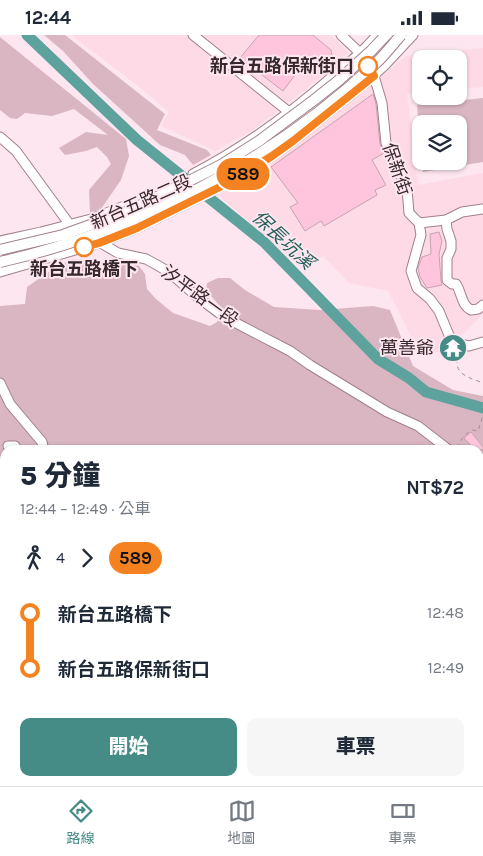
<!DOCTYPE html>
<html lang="zh-TW">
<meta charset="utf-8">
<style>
body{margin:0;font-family:Karla,"Noto Sans TC",sans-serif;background:#f6f6f7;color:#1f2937;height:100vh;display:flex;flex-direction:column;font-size:19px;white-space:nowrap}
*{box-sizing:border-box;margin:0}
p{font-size:16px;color:#747a83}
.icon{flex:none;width:28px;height:28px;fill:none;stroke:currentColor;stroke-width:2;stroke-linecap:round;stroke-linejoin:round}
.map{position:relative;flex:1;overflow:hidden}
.sheet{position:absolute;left:0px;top:410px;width:484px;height:341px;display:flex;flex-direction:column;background:#fff;border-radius:15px 15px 0 0;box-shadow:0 1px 4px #0004}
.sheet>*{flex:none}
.badge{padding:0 10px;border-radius:16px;font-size:18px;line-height:32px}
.controls{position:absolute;left:412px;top:15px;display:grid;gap:10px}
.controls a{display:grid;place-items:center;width:55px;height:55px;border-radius:10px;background:#fff;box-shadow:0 1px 4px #0004;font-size:25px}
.map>.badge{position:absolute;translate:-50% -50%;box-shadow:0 0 0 2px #fff}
.legs{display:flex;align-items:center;gap:8px;height:55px;padding:0 20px;font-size:16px}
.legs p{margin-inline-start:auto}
.summary{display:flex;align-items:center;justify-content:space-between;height:85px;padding:0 20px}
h1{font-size:28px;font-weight:800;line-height:38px}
.action{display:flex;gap:10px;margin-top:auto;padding:10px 20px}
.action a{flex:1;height:58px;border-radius:10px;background:#468c86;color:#fff;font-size:20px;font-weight:800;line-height:58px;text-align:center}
.action a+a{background:#f6f6f7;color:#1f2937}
ul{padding:0 20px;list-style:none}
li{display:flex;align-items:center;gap:18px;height:55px;font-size:19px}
li i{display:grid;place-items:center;width:8px;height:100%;margin:0 6px;background:currentColor}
li i::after{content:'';width:12px;height:12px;margin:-6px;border:4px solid;border-radius:50%;background:#fff}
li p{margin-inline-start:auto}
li:first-child i{background:linear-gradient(#0000 50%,currentColor 0)}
li:last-child i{background:linear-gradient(currentColor 50%,#0000 0)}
.status{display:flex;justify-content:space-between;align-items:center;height:35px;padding:0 25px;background:#fff;direction:ltr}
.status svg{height:14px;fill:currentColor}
.tab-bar{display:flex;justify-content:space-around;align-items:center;height:70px;border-top:1px solid #e0e1e3;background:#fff;font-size:14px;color:#747a83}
.tab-bar a{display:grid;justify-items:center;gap:2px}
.tab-bar .active{color:#468c86}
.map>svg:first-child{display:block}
.built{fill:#fedae7}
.green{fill:#dab6c3;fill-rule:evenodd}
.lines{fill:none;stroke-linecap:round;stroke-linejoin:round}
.river{stroke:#5da29c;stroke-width:11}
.building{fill:#ffc5dc;stroke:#c6a3b1}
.minor-casing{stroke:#a17f8c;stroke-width:11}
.path{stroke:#a39097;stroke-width:1;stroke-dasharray:4 4;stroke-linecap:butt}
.minor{stroke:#fff;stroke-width:9}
.major-bridge-casing{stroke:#a17f8c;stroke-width:12;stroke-linecap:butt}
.major-bridge{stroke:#fff;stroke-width:10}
.line-1-casing{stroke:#fff;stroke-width:11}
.line-1{stroke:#f58220;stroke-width:8}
.stop-1-dot{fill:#fff;stroke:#f58220;stroke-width:2.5}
.labels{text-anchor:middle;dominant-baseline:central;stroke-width:4;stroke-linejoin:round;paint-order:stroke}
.stop-label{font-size:18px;font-weight:bold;fill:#36282d;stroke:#fde6ef;text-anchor:end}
.street-label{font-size:18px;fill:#36282d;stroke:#fde6ef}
.poi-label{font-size:18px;fill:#36282d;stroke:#fde6ef;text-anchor:end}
.water-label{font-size:19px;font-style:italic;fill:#26605b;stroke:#fde6ef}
</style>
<div class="status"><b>12:44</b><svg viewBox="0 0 49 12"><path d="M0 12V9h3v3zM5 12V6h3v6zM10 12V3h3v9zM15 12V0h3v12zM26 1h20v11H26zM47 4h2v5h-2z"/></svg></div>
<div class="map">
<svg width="483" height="751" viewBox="0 0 483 751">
<rect width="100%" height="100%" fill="#fde6ef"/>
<g class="built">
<polygon points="71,0 331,0 349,17 320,43 253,95 215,116 161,91 169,77 138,51"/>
<polygon points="483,13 483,52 459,54 459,24 421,24 421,57 407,59 418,150 483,138 483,279 450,312 422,323 388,256 349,248 323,221 305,236 218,160 259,139 406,21"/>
</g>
<g class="green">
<polygon points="44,0 65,0 165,79 157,95 207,115 211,120 193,130 185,120 160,110 93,49 63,16"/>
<polygon points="0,2 126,104 129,121 121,145 101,174 90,178 89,155 111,129 107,122 97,112 86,116 65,120 59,113 86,97 108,100 74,74 52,81 25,78 17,84 10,83 0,75"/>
<polygon points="483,63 483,127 423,137 422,126 459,126 459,89 421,89 421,119 417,70"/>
<path d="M73 224 92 226 127 228 139 231 145 239 147 254 156 264 173 278 210 291 217 287 223 275 206 255 207 248 218 243H230L245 255 274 272 320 275 373 271 390 275 413 331 453 355 483 361V751H0V271L25 269 27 252 54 233ZM5 415H479V746H5Z"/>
</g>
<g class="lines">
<polyline class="river" points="27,0 137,105 264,207 378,324 409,343 426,357 483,373"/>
</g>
<g class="building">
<polygon points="259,0 313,0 331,15 332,21 331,26 323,37 315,39 310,39 301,32 283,56 240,23"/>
<polygon points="373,59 376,69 380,109 384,118 372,125 386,150 375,155 377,160 324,191 321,186 305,196 290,172 298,168 271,132"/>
<polygon points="439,197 442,206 439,219 441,245 442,250 427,253 420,242 418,233 422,222 431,219 430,199"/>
<polygon points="471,397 483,412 483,415 475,415 464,403"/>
</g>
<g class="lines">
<defs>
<g id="minor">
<polyline points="193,0 289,77"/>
<polyline points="341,0 360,18 374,41 382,68 386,108 407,154 409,178 419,188 446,185 462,177 483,174"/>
<polyline points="0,102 16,116 70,190 118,218 146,224 157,230 169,237 195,260 219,278 236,288 290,316 310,330 387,377 418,391 449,415"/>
<path d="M193 139C243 113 290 79 332 42 348 29 364 16 377 0"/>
<path d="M446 185 447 194 451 206V214L447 223V245L452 249H456C462 258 461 270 471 275L478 274 483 270"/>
<polyline points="419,188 421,200 411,236 417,253 430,264 439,276 451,305 455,308 469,311 483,307"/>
<polyline points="0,206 41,197 91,184 150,161"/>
<polyline points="0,237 99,208 137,193 232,146 272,121 293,106 364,49 384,31 413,0"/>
<polyline points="0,348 10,369 42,407 44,415"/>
<polyline points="8,411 15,411 17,415"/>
<polyline points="479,433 483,436"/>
<polyline points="17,751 18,746"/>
</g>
</defs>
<use href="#minor" class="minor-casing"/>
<g class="path">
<path d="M460 316C459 320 457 324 457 328 457 341 474 344 483 348"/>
<path d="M457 413C460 405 465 399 472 395L478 396 483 380"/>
<polyline points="0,711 5,718"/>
</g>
<use href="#minor" class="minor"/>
<defs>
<g id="major-bridge">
<polyline points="0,215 63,200 129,176 221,130 259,106 314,65 338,46 371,16 386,0"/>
<path d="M0 227C138 196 273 125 376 28 385 20 393 9 401 0"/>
</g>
</defs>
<use href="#major-bridge" class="major-bridge-casing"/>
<use href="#major-bridge" class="major-bridge"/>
</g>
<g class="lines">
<defs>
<polyline id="line-1" points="84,212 99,208 137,193 232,146 272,121 293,106 374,41 368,31"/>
</defs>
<use href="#line-1" class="line-1-casing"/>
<use href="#line-1" class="line-1"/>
</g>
<defs>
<symbol id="temple-disc" viewBox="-11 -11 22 22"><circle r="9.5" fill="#468c86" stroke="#fde6ef"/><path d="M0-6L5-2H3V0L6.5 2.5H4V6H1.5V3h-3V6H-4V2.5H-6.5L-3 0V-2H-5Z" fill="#fff"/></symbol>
</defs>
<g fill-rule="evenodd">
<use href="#temple-disc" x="437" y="297" width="32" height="32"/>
</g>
<g class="stop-1-dot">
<circle cx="368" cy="31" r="9"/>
<circle cx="84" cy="212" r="9"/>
</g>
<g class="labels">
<g class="stop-label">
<text x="354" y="31">新台五路保新街口</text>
<text x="84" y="234" text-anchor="middle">新台五路橋下</text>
</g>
<g class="street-label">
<text transform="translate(397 134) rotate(71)">保新街</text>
<text transform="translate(141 167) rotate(-24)">新台五路二段</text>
<text transform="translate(200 261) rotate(36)">汐平路一段</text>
</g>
<g class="poi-label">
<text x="434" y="313">萬善爺</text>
</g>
<g class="water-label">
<text transform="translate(283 205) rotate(43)">保長坑溪</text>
</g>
</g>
</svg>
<div class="controls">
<a><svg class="icon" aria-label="locate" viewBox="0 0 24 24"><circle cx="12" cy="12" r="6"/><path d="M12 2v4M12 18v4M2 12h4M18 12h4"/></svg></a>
<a><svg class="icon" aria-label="layers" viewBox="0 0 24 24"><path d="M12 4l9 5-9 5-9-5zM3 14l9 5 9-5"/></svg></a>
</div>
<b class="badge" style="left:243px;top:139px;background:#f58220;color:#111">589</b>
<section class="sheet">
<div class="summary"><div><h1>5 分鐘</h1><p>12:44 – 12:49 · 公車</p></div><b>NT$72</b></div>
<div class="legs"><svg class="icon" aria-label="walk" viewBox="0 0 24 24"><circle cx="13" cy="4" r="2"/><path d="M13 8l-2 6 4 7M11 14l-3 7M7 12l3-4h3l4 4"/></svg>4<svg class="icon" aria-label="forward" viewBox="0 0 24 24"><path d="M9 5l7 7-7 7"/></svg><b class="badge" style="background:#f58220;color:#111">589</b></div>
<ul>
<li><i style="color:#f58220"></i><b>新台五路橋下</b><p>12:48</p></li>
<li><i style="color:#f58220"></i><b>新台五路保新街口</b><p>12:49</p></li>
</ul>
<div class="action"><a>開始</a><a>車票</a></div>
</section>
</div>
<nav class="tab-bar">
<a class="active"><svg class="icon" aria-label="directions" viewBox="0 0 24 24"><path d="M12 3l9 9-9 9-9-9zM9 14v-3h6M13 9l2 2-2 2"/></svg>路線</a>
<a><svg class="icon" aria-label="map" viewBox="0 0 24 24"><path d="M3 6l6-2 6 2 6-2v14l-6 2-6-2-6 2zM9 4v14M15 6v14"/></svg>地圖</a>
<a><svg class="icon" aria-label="tickets" viewBox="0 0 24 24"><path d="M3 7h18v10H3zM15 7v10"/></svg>車票</a>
</nav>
